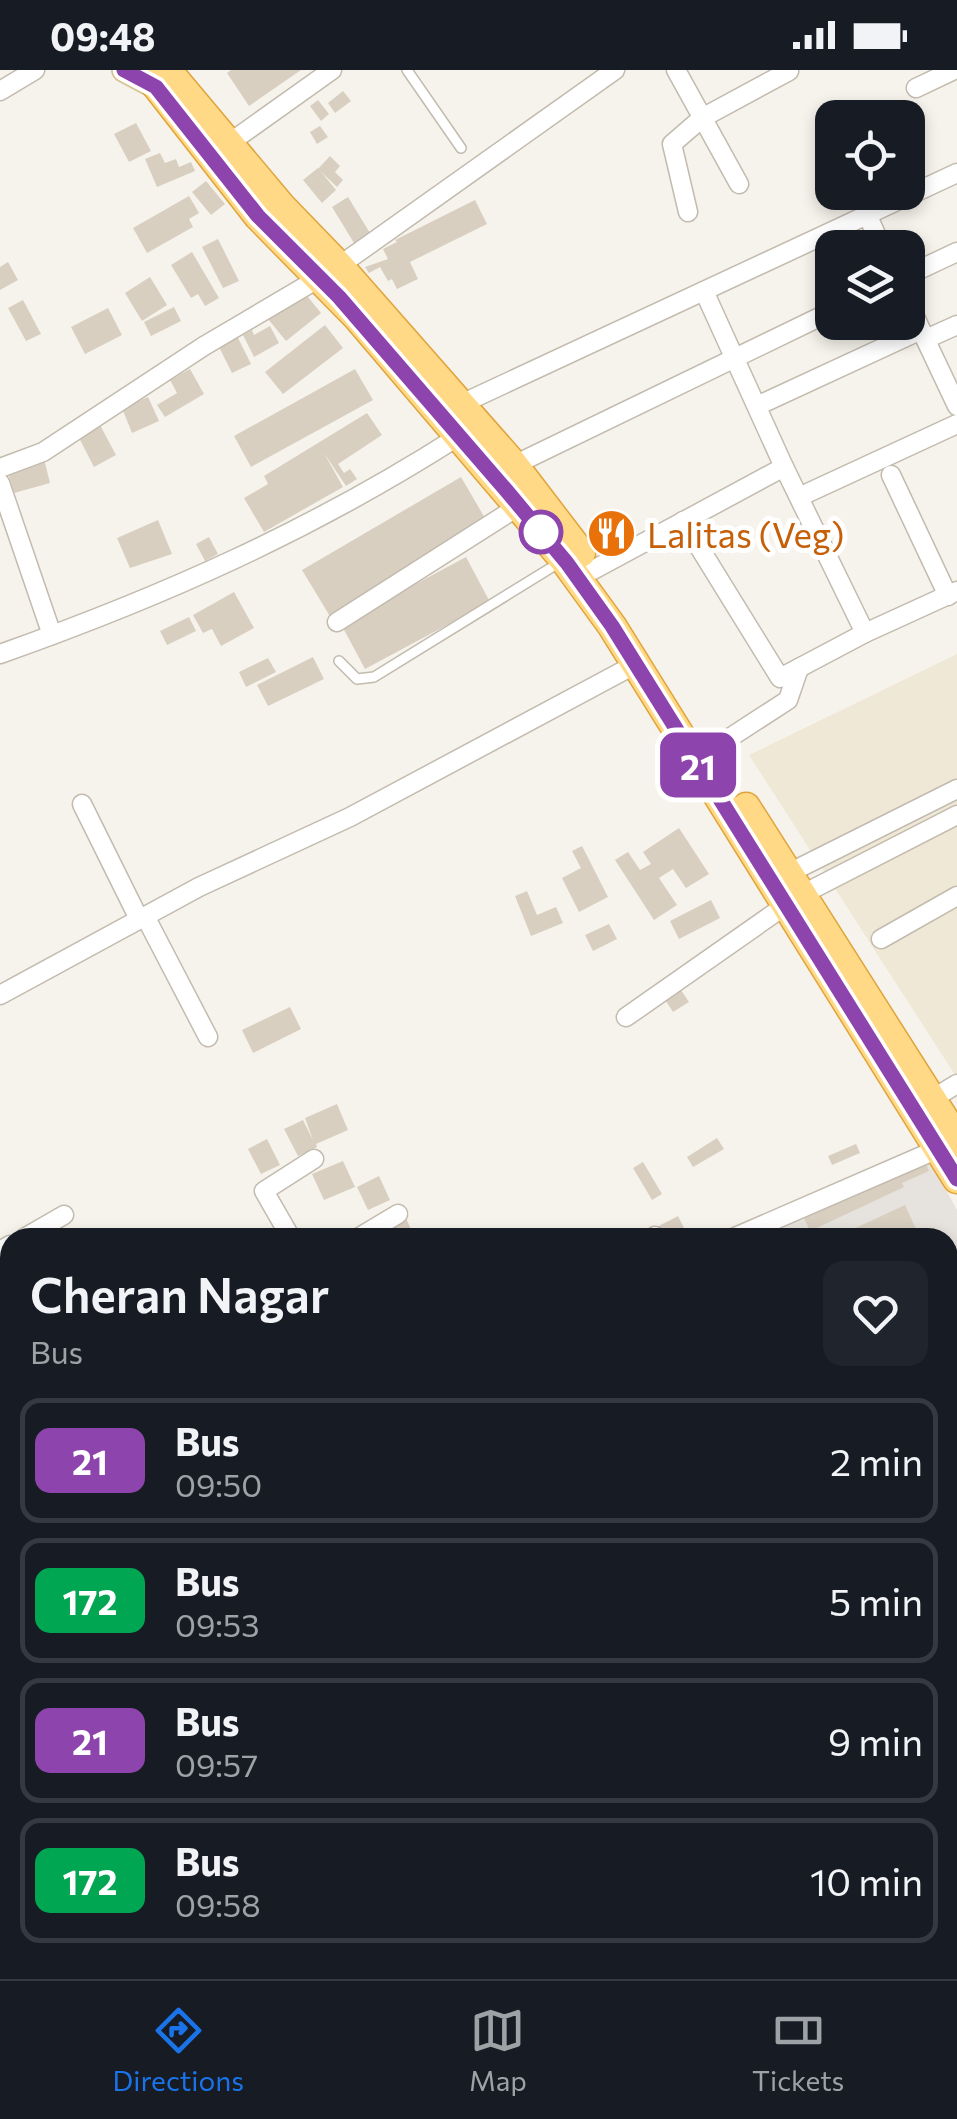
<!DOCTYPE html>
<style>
body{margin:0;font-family:Commissioner,sans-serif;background:#20242c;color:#f1f3f6;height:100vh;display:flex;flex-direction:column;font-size:38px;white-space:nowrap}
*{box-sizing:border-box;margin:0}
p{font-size:32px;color:#9ea1a6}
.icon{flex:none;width:55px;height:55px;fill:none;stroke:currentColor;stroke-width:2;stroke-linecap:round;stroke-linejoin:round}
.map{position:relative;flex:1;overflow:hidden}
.drawer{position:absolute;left:0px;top:1158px;width:958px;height:752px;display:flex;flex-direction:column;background:#171b24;border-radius:30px 30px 0 0;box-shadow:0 5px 15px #0003}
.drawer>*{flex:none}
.badge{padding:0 20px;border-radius:15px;font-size:35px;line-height:65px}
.controls{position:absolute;left:815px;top:30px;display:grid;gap:20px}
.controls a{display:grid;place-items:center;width:110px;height:110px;border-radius:20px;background:#171b24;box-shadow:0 5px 15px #0003;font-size:50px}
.map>.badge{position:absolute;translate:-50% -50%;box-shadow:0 0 0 5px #fff}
.round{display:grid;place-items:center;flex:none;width:105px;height:105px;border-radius:20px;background:#20242c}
.headline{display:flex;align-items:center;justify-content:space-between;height:170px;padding:0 30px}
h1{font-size:48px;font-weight:600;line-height:75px}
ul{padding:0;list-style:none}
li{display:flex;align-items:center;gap:30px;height:125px;margin:0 20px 15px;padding:0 10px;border:5px solid #363941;border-radius:20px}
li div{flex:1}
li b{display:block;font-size:38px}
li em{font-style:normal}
li .badge{min-width:110px;font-weight:700;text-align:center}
.status{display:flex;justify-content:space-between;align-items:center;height:70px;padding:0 50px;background:#171b24;direction:ltr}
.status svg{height:28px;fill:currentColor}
.tabs{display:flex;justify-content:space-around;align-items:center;height:140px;border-top:2px solid #363941;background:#171b24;font-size:28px;color:#9ea1a6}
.tabs a{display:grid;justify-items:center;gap:5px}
.tabs .on{color:#1a73e8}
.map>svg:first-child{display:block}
.industrial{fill:#e6e2dd}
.education{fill:#efe8d6}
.building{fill:#d8cfc1}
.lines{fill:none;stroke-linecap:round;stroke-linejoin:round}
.service-casing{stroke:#c2bbae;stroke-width:12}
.minor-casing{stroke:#c2bbae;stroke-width:21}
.secondary-casing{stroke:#d6c79b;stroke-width:26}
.trunk-casing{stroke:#e0a43c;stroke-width:31}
.service{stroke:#fff;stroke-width:9}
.minor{stroke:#fff;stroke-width:18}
.secondary{stroke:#fff3cd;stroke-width:22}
.trunk{stroke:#ffd985;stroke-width:28}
.rail-casing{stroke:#9a9a9a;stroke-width:8}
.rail{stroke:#fff;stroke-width:4;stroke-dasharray:11;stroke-linecap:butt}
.line-casing{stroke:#fff;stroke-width:22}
.line{stroke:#8e44ad;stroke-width:15}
.stop-dot{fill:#fff;stroke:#8e44ad;stroke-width:5}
.labels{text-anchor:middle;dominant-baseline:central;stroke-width:10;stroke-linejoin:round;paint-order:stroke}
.food-label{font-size:35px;fill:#c56008;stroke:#fff;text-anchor:start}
</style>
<div class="status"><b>09:48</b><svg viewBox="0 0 49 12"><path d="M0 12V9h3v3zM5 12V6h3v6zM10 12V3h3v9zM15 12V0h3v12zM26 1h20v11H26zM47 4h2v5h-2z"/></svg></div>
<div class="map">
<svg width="957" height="1909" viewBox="0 0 957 1909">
<rect width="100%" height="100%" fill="#f6f3ec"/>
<g class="industrial">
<polygon points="929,1089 957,1140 957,1491 948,1494 948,1168 738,1168"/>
<polygon points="957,1516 957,1725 948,1730 948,1519"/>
</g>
<polygon class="education" points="957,584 957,1008 749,685"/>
<g class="building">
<polygon points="231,0 301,0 249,36 227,3"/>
<polygon points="343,21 351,31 335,43 328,33"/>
<polygon points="318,30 329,44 321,51 310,36"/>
<polygon points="136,53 151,81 129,92 114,64"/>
<polygon points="320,56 328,67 317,74 310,62"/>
<polygon points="160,83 165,93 176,89 179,97 191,92 195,101 157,117 145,89"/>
<polygon points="330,86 340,96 335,102 343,110 337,117 318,99"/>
<polygon points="318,98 336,120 322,133 303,110"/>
<polygon points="206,111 225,134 211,145 192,122"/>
<polygon points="189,126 199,143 189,149 193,157 147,183 133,158"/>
<polygon points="348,127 373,168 357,178 332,137"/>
<polygon points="475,130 487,154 410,192 418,209 397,219 392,209 388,211 380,197 369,203 365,197 388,189 383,179 397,172 395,170"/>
<polygon points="218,169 239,211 223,218 202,177"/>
<polygon points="192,182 219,228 205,236 198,224 191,228 171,195"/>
<polygon points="8,192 18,210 0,220 0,197"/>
<polygon points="150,207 167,235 142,251 125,223"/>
<polygon points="303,221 321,243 286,271 268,249"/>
<polygon points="23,230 41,264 26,271 8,238"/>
<polygon points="174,237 181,251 151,266 144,252"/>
<polygon points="108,238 122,265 85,284 71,257"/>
<polygon points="325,255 343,278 283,324 265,302"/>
<polygon points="270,256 279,273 254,287 243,265 252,260 254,265"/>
<polygon points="237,266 251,294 232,303 218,275"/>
<polygon points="190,299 204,324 165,347 157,335 177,323 170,310"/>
<polygon points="355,299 373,330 251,397 234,366"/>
<polygon points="148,327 159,351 132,363 122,338"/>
<polygon points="367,343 382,365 338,394 344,403 350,399 357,409 346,416 324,383 343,417 264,462 244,428 268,414 264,406"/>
<polygon points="100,355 116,385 94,397 78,366"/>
<polygon points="44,389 50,413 14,423 7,399"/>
<polygon points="461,407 489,455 331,548 302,500"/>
<polygon points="158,450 172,484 130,498 117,468"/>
<polygon points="209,467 218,484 205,491 196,474"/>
<polygon points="466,487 490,532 365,599 341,554"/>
<polygon points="234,522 254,558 221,576 212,559 203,563 193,545"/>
<polygon points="189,547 196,561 167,575 160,561"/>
<polygon points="313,587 324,609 268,636 257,615"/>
<polygon points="268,588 276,602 246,617 239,602"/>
<polygon points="679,758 709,804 686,818 673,799 659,808 677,835 654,850 615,790 628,782 640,800 651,794 643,782"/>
<polygon points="582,776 608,827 579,842 562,808 581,798 572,781"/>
<polygon points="527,821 537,845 556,837 563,853 531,866 515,826"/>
<polygon points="711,830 720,848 679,869 670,851"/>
<polygon points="609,854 617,869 593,881 585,865"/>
<polygon points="677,914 689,932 673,942 662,925"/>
<polygon points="290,937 301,959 253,983 242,960"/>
<polygon points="337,1034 348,1060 316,1074 317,1077 298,1086 284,1059 303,1050 313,1070 305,1048"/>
<polygon points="717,1068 724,1079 693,1097 687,1087"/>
<polygon points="267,1069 280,1095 261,1104 248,1079"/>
<polygon points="856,1074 860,1083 832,1095 828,1086"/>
<polygon points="924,1088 929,1101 902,1113 904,1117 810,1161 802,1144"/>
<polygon points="343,1091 355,1117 324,1130 312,1104"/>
<polygon points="643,1092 662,1124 652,1130 633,1098"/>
<polygon points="379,1106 390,1130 368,1140 357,1117"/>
<polygon points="905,1135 920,1168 834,1168"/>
<polygon points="405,1146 415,1168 391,1168 385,1156"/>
<polygon points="678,1146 689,1168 660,1168 655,1158"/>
<polygon points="0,1444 10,1463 10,1480 0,1485"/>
<polygon points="10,1617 10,1649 0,1630 0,1622"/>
</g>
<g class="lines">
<defs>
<g id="service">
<polyline points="407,0 461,78"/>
<polyline points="339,591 357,609 374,607 562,491"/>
</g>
<g id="minor">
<polyline points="676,0 739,114"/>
<polyline points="916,18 954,0"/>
<polyline points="0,21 35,0"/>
<polyline points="228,74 332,0"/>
<polyline points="688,142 672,74 702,48 789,1"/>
<polyline points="867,144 882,178"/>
<polyline points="339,196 615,0"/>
<polyline points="908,205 957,182"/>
<polyline points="704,221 784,397"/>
<polyline points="921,260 957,336"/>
<polyline points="926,269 957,255"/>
<polyline points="459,335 957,103"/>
<polyline points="757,336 921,260 908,231"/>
<polyline points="0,398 43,382 204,276 321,207"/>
<polyline points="508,398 832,241"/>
<polyline points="891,405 948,526"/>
<polyline points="0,413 52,565"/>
<polyline points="799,427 957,354"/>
<polyline points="683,451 780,608 865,563"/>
<polyline points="593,500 784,397 865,563 957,521"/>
<polyline points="337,552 519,436"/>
<path d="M0 584C164 526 312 460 459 366"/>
<polyline points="711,680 788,630 799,598"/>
<polyline points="82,734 139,849"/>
<polyline points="789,803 957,719"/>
<polyline points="803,824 957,745"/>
<polyline points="145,846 208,967"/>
<polyline points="881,869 957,826"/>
<polyline points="0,925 199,817 350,747 636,594"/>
<polyline points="626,947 786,835"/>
<polyline points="932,1029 957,1014"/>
<polyline points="655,1166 656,1168"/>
<polyline points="24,1168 64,1145"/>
<polyline points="291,1168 264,1121 314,1089"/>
<polyline points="358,1168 398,1144"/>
<polyline points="733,1168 938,1079"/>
<polyline points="0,1181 10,1175"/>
<polyline points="0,1255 10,1272"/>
<polyline points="0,1373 10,1367"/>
<polyline points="948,1384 957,1377"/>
<polyline points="0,1492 10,1486"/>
<polyline points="948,1510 957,1507"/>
<polyline points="948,1828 957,1846"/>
<polyline points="948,1887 957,1882"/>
<polyline points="196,1900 200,1909"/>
<polyline points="618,1900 625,1906 648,1909"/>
<polyline points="726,1900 731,1909"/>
<polyline points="808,1900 812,1909"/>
<polyline points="0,1907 2,1909"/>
<polyline points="312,1909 328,1900"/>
<polyline points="903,1909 921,1900"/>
</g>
<polyline id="secondary" points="124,0 156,17"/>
<g id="trunk">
<polyline points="144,0 258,146 357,247 564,490 612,556 957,1109"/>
<polyline points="167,0 281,136 339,196 513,394 581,483"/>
<polyline points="746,737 957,1069"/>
</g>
</defs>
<use href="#service" class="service-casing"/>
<use href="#minor" class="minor-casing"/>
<use href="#secondary" class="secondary-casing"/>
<use href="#trunk" class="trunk-casing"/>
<use href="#service" class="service"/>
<use href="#minor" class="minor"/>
<use href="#secondary" class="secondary"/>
<use href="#trunk" class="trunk"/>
<defs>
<g id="rail">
<polyline points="0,1793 10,1810"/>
<polyline points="61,1900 66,1909"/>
</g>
</defs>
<use href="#rail" class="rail-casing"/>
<use href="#rail" class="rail"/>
</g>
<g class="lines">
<defs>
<polyline id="line" points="124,0 156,17 258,146 339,227 506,420 567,493 612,556 957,1109"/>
</defs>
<use href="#line" class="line-casing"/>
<use href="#line" class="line"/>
</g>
<defs>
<symbol id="restaurant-disc" viewBox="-11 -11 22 22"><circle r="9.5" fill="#e8710a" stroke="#fff"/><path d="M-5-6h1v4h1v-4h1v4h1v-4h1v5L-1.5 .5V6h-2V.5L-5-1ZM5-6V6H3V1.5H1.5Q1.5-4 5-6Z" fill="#fff"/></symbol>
</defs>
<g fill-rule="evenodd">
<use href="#restaurant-disc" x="584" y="436" width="55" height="55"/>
</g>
<circle class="stop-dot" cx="541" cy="462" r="20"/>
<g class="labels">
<g class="food-label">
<text x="647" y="463">Lalitas (Veg)</text>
</g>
</g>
</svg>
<div class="controls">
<a><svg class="icon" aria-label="locate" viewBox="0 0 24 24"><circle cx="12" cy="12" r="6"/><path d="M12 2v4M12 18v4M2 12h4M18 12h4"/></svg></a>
<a><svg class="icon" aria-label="layers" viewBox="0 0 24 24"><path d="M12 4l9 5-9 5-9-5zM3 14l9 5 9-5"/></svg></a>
</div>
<b class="badge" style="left:698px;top:695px;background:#8e44ad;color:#fff">21</b>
<section class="drawer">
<div class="headline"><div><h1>Cheran Nagar</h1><p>Bus</p></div><a class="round"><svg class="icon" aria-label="heart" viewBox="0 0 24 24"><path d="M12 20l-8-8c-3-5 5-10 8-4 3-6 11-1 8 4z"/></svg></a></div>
<ul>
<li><span class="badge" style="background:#8e44ad;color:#fff">21</span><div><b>Bus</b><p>09:50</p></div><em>2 min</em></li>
<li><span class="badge" style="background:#00a651;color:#fff">172</span><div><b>Bus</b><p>09:53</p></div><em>5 min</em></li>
<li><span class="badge" style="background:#8e44ad;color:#fff">21</span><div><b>Bus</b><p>09:57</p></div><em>9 min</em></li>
<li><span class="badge" style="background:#00a651;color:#fff">172</span><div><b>Bus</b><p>09:58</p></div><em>10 min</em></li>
</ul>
</section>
</div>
<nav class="tabs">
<a class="on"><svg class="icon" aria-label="directions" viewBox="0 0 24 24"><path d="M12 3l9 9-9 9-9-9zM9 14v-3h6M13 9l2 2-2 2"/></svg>Directions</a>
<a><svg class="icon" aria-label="map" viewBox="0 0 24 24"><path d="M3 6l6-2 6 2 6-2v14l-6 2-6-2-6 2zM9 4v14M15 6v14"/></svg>Map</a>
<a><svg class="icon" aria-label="tickets" viewBox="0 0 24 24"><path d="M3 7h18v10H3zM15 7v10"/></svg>Tickets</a>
</nav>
